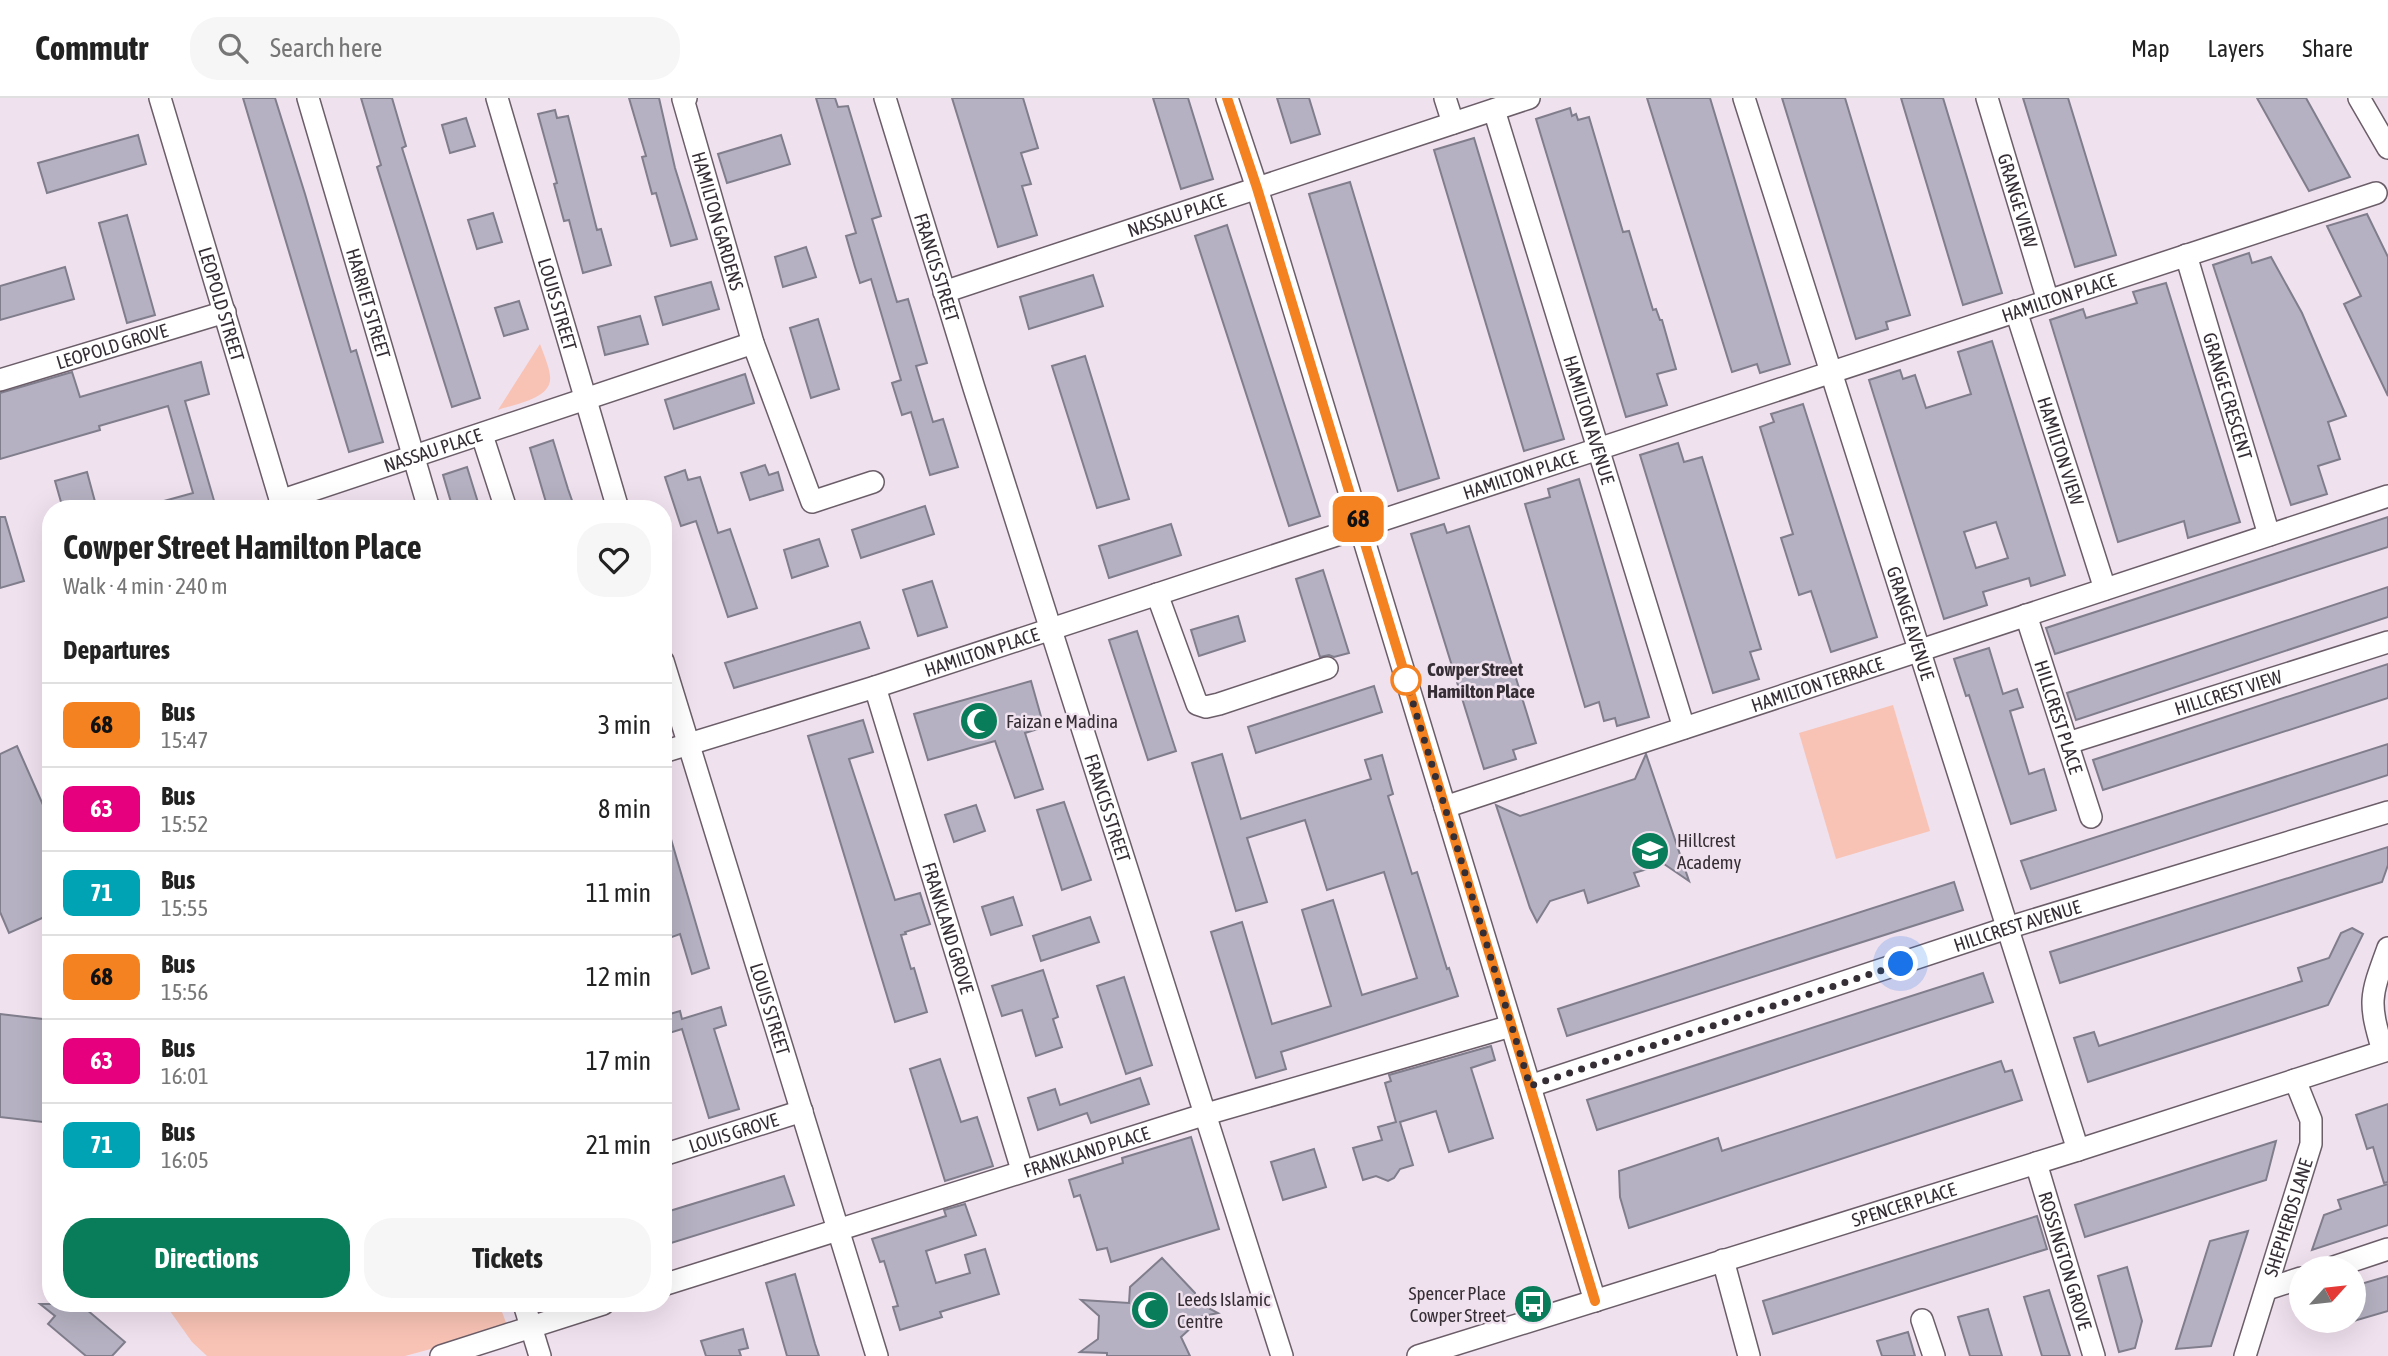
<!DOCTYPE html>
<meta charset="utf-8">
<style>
body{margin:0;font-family:"Asap Condensed",sans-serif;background:#f6f6f6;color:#222;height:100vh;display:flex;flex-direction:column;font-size:26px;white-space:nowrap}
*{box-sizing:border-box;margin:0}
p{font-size:23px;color:#767676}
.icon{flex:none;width:38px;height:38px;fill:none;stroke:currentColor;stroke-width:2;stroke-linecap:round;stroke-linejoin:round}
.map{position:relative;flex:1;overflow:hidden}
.drawer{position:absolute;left:42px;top:402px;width:630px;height:812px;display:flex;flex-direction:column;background:#fff;border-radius:28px;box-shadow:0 7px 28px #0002}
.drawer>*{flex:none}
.badge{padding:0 14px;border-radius:10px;font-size:24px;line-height:46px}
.needle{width:46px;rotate:63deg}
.controls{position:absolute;left:2289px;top:1158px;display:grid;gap:14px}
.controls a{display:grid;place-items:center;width:77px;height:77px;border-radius:50%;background:#fff;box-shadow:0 7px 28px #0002;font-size:35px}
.you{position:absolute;width:35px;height:35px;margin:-18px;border:5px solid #fff;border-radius:50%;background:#1a73e8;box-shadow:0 0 0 10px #1a73e833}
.map>.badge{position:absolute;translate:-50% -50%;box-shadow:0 0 0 4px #fff}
h2{padding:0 21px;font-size:26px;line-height:63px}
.round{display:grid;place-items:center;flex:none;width:74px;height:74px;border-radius:28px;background:#f6f6f6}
.head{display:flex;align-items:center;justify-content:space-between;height:119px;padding:0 21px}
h1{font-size:33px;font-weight:700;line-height:52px}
.button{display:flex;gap:14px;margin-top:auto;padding:14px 21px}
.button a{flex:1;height:80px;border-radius:28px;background:#097c59;color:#fff;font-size:28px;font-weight:700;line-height:80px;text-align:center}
.button a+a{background:#f6f6f6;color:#222}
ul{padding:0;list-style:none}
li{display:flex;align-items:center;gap:21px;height:84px;padding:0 21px;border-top:2px solid #e0e0e0}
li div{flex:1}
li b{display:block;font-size:26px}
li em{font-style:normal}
li .badge{min-width:77px;font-weight:700;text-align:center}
header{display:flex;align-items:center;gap:42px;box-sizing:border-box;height:98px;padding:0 35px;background:#fff;border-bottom:2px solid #e0e0e0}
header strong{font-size:33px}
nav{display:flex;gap:38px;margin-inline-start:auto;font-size:24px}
.search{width:490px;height:63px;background:#f6f6f6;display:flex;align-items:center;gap:18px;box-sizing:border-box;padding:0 24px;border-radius:28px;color:#767676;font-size:26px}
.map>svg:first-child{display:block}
.green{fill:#f8c3b5}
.building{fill:#b5b1c2;stroke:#807d8c;stroke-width:2;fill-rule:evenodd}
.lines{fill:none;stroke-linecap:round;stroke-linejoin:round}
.minor-casing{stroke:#6b5e69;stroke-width:24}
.minor{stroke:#fff;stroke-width:21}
.line-casing{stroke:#fff;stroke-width:16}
.line{stroke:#f58220;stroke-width:10}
.walk{stroke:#352f35;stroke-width:7;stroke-dasharray:0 12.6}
.stop-dot{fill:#fff;stroke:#f58220;stroke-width:3.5}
.labels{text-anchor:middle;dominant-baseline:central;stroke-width:5;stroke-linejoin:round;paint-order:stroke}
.street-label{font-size:19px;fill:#352f35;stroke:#f0e1ee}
.stop-label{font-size:19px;font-weight:bold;fill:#352f35;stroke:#f0e1ee;text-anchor:start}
.poi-label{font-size:19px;fill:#352f35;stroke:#f0e1ee;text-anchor:start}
</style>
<header>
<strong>Commutr</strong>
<div class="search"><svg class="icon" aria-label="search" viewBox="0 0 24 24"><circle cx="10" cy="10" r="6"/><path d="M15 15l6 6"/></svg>Search here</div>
<nav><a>Map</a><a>Layers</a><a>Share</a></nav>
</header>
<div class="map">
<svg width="2388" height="1258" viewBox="0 0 2388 1258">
<rect width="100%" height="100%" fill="#f0e1ee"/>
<g class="green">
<path d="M540 246C544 257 549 268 550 278 553 301 514 306 498 312Z"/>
<polygon points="1893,607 1930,733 1836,761 1799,635"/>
<polygon points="165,1206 499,1206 508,1230 405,1258 207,1258 192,1244"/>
</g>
<g class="building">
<polygon points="243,0 275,0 305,96 351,254 356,252 383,344 349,354"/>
<polygon points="361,0 392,0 406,48 402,50 480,300 452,309 377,69 381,67"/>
<polygon points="629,0 659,0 675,70 697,141 671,148 656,95 652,96 642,59 646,58"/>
<polygon points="816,0 835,0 838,9 848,8 881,118 872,121 897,204 908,201 927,265 916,268 933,324 943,321 958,369 930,377 911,314 902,317 892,285 901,282 871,181 860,185 855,169 846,138 856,135"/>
<polygon points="952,0 1023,0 1038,50 1021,55 1031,86 1022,88 1037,137 998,149"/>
<polygon points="1153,0 1188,0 1213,81 1181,91"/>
<polygon points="1277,0 1309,0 1320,36 1291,45"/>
<polygon points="1647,0 1710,0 1790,266 1760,275 1757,266 1732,274"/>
<polygon points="1782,0 1845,0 1910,217 1886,224 1888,231 1856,241"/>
<polygon points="1901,0 1943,0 2002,195 1963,207"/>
<polygon points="2023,0 2068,0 2116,157 2075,169"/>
<polygon points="2257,0 2306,0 2350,79 2309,93"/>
<polygon points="1570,10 1572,18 1576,16 1578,22 1589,19 1623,134 1629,133 1653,212 1656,211 1660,222 1662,222 1676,271 1657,276 1667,307 1626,319 1536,21"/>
<polygon points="555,12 557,20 568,18 597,132 601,131 611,167 583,175 569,122 564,123 554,86 557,85 538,16"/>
<polygon points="466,20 475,48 450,55 442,27"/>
<polygon points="138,37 146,66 47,95 38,65"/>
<polygon points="781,37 790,66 727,85 718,56"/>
<polygon points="1474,40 1564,341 1524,353 1434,52"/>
<polygon points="1350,84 1439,380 1398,393 1309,96"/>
<polygon points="493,115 502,144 477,151 468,122"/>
<polygon points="2367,116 2388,159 2388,298 2344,206 2361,198 2327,128"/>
<polygon points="127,117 155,217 127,225 99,125"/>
<polygon points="1227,127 1320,418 1289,428 1195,138"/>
<polygon points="806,149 816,179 783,189 775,159"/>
<polygon points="2249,155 2252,165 2271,159 2302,215 2346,318 2328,324 2340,361 2318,368 2327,396 2291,407 2213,167"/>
<polygon points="65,169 74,201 0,222 0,188"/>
<polygon points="1093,177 1103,208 1029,231 1020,199"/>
<polygon points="711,184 719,211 663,227 655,199"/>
<polygon points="2166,185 2240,424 2188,440 2184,423 2118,444 2050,222 2083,211 2086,220 2137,205 2133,194"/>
<polygon points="519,203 528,231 504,238 495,210"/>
<polygon points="640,218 648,246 605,257 598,229"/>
<polygon points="818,221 839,291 811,300 790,230"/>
<path d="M1992 243 2065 477 2031 488 2029 480 1983 494 1987 507 1944 521 1869 282 1900 272 1903 281 1915 277 1926 310 1971 296 1958 254ZM1996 424 2008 460 1976 470 1964 434Z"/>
<polygon points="1085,258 1129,401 1097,410 1052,268"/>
<polygon points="201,264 209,296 185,303 215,406 197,411 154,411 153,406 193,395 168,308 99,328 100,332 0,361 0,295 72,274 80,299"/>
<polygon points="745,276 754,305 674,331 665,302"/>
<polygon points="1803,306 1877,539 1831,554 1811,493 1799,497 1781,440 1793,436 1760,329 1774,324 1771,316"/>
<polygon points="553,342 568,391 575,411 548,411 530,350"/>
<polygon points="1678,345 1684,364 1702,359 1761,551 1750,554 1759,581 1713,595 1640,357"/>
<polygon points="765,367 769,377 778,374 783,392 750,402 741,375"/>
<polygon points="467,369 480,411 453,411 443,377"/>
<polygon points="685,372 688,382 700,379 718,435 730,431 757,510 728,519 696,423 681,428 665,379"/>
<polygon points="87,374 97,411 63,411 55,383"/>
<polygon points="1579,381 1649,619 1617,628 1615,620 1604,623 1599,604 1585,609 1525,406 1550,399 1548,391"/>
<polygon points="925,408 934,436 861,460 852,432"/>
<polygon points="0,419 5,419 24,483 0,490"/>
<polygon points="2388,419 2388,449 2055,556 2046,530"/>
<polygon points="1171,426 1181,457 1109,480 1099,448"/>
<polygon points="1444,426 1447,435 1469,428 1536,645 1513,652 1516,661 1484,671 1411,436"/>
<polygon points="819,441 828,468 792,480 784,452"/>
<polygon points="1323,472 1349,555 1334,559 1329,557 1320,559 1296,481"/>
<polygon points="932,483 947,529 918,538 903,492"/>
<polygon points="2388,489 2388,519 2076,622 2067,595"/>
<polygon points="1238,518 1245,543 1199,558 1191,532"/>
<polygon points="860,524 869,550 734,590 725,565"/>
<polygon points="1137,533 1176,653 1148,662 1109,542"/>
<polygon points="1989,550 2003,596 2017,591 2023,609 2010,613 2029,676 2044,671 2056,712 2011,726 1969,597 1966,598 1954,561"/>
<polygon points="2388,566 2388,600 2103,692 2093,662"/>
<polygon points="1031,583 1044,629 1025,635 1043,691 1015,700 995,643 928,662 914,616"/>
<polygon points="1374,588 1382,614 1256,655 1248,629"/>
<polygon points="863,622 873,654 849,661 882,762 895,802 920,795 930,826 905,834 906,836 901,837 911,871 914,870 927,914 895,924 808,638"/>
<polygon points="2388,646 2388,677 2031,791 2021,763"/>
<polygon points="17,648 51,725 51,816 9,835 0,814 0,656"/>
<polygon points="1222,656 1241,721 1371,681 1365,662 1382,657 1393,696 1388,698 1412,776 1417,774 1447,871 1449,870 1458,898 1281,954 1286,971 1256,980 1211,834 1242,824 1272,926 1331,908 1302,812 1333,802 1362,897 1417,880 1384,774 1327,792 1305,722 1247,740 1267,804 1236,813 1192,665"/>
<polygon points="1646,656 1689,783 1664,766 1634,775 1639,788 1588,805 1584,792 1550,803 1537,824 1530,810 1496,707 1520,718 1635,681"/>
<polygon points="1064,704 1091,782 1062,792 1037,712"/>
<polygon points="976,707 985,733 954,744 945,717"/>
<polygon points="663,731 668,731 709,870 692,876 680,836 669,840 663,820"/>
<polygon points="2388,749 2388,767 2382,784 2060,885 2050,854"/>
<polygon points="1954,784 1963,812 1567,938 1558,911"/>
<polygon points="1013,799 1022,827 991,837 982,809"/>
<polygon points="1090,819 1099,844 1041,863 1033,838"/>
<polygon points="2352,830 2363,836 2328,907 2088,984 2074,940 2094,934 2099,948 2302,883 2298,870 2329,860 2341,835"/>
<polygon points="1043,872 1058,919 1053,921 1062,949 1036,958 1022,912 1002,918 992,888"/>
<polygon points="1983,875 1993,904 1597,1032 1587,1002"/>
<polygon points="1124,879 1152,967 1126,976 1097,888"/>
<polygon points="721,909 726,927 714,931 739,1011 709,1020 682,931 663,937 663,918 680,913 682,921"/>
<polygon points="0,916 51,922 51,1025 0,1019"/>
<polygon points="1491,948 1495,962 1471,970 1493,1040 1449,1054 1436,1013 1400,1024 1413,1067 1400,1071 1394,1080 1388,1083 1376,1078 1363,1082 1353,1050 1382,1042 1378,1029 1396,1024 1385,985 1391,983 1389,977"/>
<polygon points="940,961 961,1024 977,1019 993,1068 945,1083 910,971"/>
<polygon points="2001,963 2005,974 2012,972 2022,1002 1629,1130 1620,1099 1619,1073 1718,1040 1722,1053"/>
<polygon points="1140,980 1149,1006 1091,1025 1087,1015 1038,1032 1028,1000 1055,991 1060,1007"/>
<polygon points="2388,1006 2388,1084 2384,1085 2373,1049 2367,1051 2356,1017"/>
<polygon points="1191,1039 1219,1131 1111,1164 1107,1150 1097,1152 1080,1097 1074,1099 1069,1082 1123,1065 1122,1060"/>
<polygon points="2276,1043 2266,1082 2085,1139 2075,1107"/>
<polygon points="1314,1051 1326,1089 1283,1102 1271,1064"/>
<polygon points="784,1078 794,1107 671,1145 663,1115"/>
<polygon points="2388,1086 2388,1127 2312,1152 2324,1117 2341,1111 2338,1102"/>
<polygon points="965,1106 976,1137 926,1153 936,1185 970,1175 965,1157 985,1151 999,1196 940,1214 942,1219 900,1232 893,1209 898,1208 884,1163 880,1164 872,1141 946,1118 944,1112"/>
<polygon points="2037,1118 2047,1151 1773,1236 1763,1203"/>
<polygon points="2248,1133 2211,1248 2176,1251 2210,1143"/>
<polygon points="1162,1160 1195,1195 1195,1203 1218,1215 1194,1220 1193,1228 1181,1239 1190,1258 1107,1258 1107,1255 1080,1254 1098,1241 1099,1218 1081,1202 1129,1205 1130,1189"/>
<polygon points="2127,1169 2142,1223 2135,1250 2119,1254 2098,1178"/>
<polygon points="795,1176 815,1246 819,1258 787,1258 781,1237 766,1185"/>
<polygon points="2388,1178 2388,1213 2354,1223 2354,1188"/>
<polygon points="2049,1192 2066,1246 2070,1258 2042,1258 2024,1199"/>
<polygon points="40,1206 80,1206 125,1244 112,1258 86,1258 48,1226 55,1218"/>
<polygon points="1988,1211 2002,1258 1970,1258 1958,1219"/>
<polygon points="743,1231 748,1250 739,1252 741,1258 706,1258 701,1243"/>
<polygon points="1908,1234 1915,1258 1882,1258 1877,1243"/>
</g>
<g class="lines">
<defs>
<g id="minor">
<path id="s1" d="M160 0 283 411"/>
<path id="s2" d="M308 0 429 411"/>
<path id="s3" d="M497 0 618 411"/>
<path id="s4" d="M686 0 683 1 753 245 812 404 873 384"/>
<path id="s5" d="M885 0 974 290 1282 1258"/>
<polyline points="1227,0 1257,90 1595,1203"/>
<polyline points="1445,0 1453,25"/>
<path id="s6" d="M1744 0 2078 1052"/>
<path id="s7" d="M1987 0 2048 203"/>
<polyline points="2359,0 2388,50"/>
<path id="s8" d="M1494 12 1684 630"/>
<path id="s9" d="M2186 157 2269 437"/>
<path id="s10" d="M944 194 1529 0"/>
<path id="s11" d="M2016 213 2105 491"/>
<path id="s12" d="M0 282 225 214"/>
<polyline points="482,337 506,411"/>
<path id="s13" d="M280 403 753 245"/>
<polyline points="1157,496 1197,606 1206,609 1219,606 1327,570"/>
<path id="s14" d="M2026 517 2091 719"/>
<path id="s15" d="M663 563 877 1258"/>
<path id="s16" d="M875 589 1022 1072"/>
<path id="s17" d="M2068 645 2388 544"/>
<path id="s18" d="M663 654 875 589 2376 95"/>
<path id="s19" d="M1445 709 2388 398"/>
<path d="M2383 953C2368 903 2370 899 2388 850"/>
<path id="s20" d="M1530 988 2007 830 2388 714"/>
<path id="s21" d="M663 1057 802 1013"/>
<path id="s22" d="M2036 1065 2094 1258"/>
<polyline points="1723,1162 1749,1258"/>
<polyline points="2328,1171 2388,1151"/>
<path id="s23" d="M663 1187 1203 1017 1511 928"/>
<polyline points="2267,1191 2301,1180"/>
<polyline points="524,1206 540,1258"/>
<polyline points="1922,1222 1934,1258"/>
<polyline points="441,1258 603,1206"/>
<path id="s24" d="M1418 1258 2078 1052 2388 952"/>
<path id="s25" d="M2245 1258 2311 1046V1022L2295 982"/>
</g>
</defs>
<use href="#minor" class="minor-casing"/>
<use href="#minor" class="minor"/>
</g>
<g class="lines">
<defs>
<polyline id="line" points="1227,0 1257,90 1595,1203"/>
</defs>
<use href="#line" class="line-casing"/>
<use href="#line" class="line"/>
<polyline class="walk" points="1406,582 1530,988 1901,866"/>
</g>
<defs>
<symbol id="mosque-disc" viewBox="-11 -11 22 22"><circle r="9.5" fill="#097c59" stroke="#f0e1ee"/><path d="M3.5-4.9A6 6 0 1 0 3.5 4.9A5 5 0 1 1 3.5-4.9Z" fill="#fff"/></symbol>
<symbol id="school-disc" viewBox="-11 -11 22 22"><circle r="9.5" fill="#097c59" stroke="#f0e1ee"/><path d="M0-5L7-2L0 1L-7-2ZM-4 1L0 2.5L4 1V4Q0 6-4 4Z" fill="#fff"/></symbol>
<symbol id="bus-disc" viewBox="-11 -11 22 22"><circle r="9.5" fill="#097c59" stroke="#f0e1ee"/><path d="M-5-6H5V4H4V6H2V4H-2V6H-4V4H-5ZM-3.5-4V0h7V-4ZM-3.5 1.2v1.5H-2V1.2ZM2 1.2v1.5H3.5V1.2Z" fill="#fff"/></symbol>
</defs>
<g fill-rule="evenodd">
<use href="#mosque-disc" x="957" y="601" width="44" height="44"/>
<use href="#school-disc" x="1628" y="731" width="44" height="44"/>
<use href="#bus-disc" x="1511" y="1184" width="44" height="44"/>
<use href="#mosque-disc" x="1128" y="1190" width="44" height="44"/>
</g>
<circle class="stop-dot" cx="1406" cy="582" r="14"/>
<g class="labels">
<g class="street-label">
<text stroke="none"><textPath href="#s7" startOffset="107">GRANGE VIEW</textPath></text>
<text stroke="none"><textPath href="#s10" startOffset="245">NASSAU PLACE</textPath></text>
<text stroke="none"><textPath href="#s4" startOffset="130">HAMILTON GARDENS</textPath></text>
<text stroke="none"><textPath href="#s5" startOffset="177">FRANCIS STREET</textPath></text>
<text stroke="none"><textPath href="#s18" startOffset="1468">HAMILTON PLACE</textPath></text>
<text stroke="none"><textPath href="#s1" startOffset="215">LEOPOLD STREET</textPath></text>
<text stroke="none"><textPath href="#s2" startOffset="214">HARRIET STREET</textPath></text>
<text stroke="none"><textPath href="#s3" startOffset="215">LOUIS STREET</textPath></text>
<text stroke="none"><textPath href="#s12" startOffset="117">LEOPOLD GROVE</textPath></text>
<text stroke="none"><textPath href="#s9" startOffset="147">GRANGE CRESCENT</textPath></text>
<text stroke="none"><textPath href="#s8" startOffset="324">HAMILTON AVENUE</textPath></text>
<text stroke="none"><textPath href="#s11" startOffset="147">HAMILTON VIEW</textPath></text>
<text stroke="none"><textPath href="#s13" startOffset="161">NASSAU PLACE</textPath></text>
<text stroke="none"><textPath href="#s18" startOffset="901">HAMILTON PLACE</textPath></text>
<text stroke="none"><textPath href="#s6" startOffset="551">GRANGE AVENUE</textPath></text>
<text stroke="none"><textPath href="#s18" startOffset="334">HAMILTON PLACE</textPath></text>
<text stroke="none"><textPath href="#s19" startOffset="392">HAMILTON TERRACE</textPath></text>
<text stroke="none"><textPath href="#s17" startOffset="168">HILLCREST VIEW</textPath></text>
<text stroke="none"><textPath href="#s14" startOffset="107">HILLCREST PLACE</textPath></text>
<text stroke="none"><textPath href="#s5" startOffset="744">FRANCIS STREET</textPath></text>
<text stroke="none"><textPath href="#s20" startOffset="513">HILLCREST AVENUE</textPath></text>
<text stroke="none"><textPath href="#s16" startOffset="252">FRANKLAND GROVE</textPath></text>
<text stroke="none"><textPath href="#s15" startOffset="364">LOUIS STREET</textPath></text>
<text stroke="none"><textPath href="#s21" startOffset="74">LOUIS GROVE</textPath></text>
<text stroke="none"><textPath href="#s23" startOffset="444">FRANKLAND PLACE</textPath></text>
<text stroke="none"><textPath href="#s24" startOffset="509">SPENCER PLACE</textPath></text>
<text stroke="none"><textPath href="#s25" startOffset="145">SHEPHERDS LANE</textPath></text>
<text stroke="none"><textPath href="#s22" startOffset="102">ROSSINGTON GROVE</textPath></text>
</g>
<g class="stop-label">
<text x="1427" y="571">Cowper Street<tspan x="1427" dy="22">Hamilton Place</tspan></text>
</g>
<g class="poi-label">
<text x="1006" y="623">Faizan e Madina</text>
<text x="1677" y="742">Hillcrest<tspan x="1677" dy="22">Academy</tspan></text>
<text x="1506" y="1195" text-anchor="end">Spencer Place<tspan x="1506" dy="22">Cowper Street</tspan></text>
<text x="1177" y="1201">Leeds Islamic<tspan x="1177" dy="22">Centre</tspan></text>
</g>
</g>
</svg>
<div class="controls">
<a><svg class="needle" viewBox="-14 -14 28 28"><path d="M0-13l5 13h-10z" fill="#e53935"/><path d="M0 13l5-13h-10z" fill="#767676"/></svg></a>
</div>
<div class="you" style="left:1901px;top:866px"></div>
<b class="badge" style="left:1358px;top:421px;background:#f58220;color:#111">68</b>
<section class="drawer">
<div class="head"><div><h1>Cowper Street Hamilton Place</h1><p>Walk · 4 min · 240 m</p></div><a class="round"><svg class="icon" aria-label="heart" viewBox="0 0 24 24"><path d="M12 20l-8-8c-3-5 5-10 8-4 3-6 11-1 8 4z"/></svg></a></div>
<h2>Departures</h2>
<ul>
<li><span class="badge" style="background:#f58220;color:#111">68</span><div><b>Bus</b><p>15:47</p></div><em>3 min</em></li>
<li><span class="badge" style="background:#e6007e;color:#fff">63</span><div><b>Bus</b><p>15:52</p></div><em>8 min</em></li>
<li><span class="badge" style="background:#00a3b4;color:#fff">71</span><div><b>Bus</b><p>15:55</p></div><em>11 min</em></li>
<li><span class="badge" style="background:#f58220;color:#111">68</span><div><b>Bus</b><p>15:56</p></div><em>12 min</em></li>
<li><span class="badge" style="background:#e6007e;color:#fff">63</span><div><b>Bus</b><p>16:01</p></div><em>17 min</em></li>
<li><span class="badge" style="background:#00a3b4;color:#fff">71</span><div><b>Bus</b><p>16:05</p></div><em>21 min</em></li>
</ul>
<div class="button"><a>Directions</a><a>Tickets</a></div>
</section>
</div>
